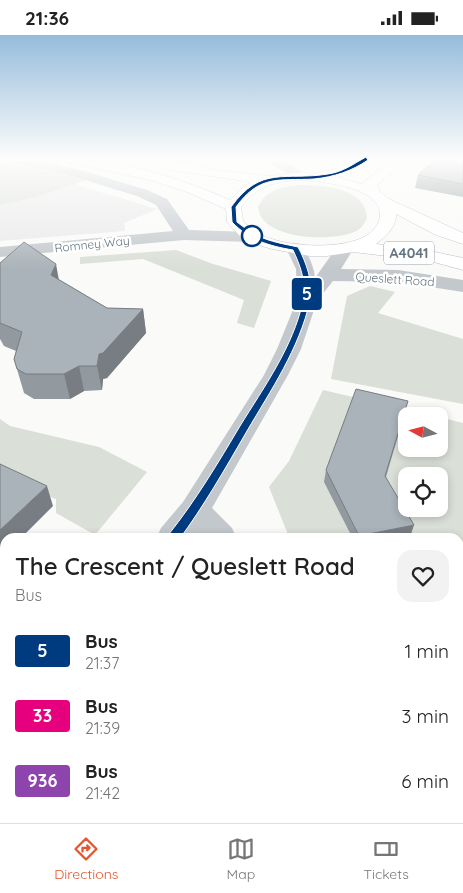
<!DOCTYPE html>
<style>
body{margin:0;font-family:Quicksand,sans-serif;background:#f2f2f2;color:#222;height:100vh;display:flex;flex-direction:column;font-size:19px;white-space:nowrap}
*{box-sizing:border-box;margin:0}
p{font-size:16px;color:#767676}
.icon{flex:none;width:28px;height:28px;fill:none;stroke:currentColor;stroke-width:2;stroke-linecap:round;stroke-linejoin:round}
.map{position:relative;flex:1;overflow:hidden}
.sheet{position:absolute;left:0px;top:498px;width:464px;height:291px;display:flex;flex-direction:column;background:#fff;border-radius:15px 15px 0 0;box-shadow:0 2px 8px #0003}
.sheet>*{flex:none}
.badge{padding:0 10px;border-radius:4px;font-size:18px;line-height:32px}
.needle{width:32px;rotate:277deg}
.controls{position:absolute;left:398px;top:372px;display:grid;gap:10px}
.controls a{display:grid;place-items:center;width:50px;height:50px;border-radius:10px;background:#fff;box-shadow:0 2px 8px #0003;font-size:25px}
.map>.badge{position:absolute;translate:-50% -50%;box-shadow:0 0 0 2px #fff}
.round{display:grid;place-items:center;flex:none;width:52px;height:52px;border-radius:15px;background:#f2f2f2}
.head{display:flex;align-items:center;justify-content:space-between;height:85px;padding:0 15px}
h1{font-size:24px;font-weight:600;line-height:38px}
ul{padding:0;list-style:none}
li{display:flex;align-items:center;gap:15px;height:65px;padding:0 15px}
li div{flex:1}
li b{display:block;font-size:19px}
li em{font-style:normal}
li .badge{min-width:55px;font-weight:700;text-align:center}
.status{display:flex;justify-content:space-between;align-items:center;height:35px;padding:0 25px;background:#fff;direction:ltr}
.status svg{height:14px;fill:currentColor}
.tab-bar{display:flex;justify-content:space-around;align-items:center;height:70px;border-top:1px solid #e0e0e0;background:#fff;font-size:14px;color:#767676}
.tab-bar a{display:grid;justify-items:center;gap:2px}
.tab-bar .current{color:#e4572e}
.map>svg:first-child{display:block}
.built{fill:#e8e9e9}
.green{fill:#dadfd7;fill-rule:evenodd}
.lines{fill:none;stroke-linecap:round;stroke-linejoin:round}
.major-casing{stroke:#b5babe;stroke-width:1}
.highway-casing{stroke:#b4b9bd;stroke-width:1}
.minor{fill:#c3c8cc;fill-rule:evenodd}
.major{fill:#fff;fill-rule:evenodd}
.highway{fill:#fff;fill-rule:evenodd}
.wall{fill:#929a9f}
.shaded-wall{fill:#777d82}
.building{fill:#aab3b9;stroke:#777d82}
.line{fill:#003b80;stroke:#fff}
.stop-dot{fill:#fff;stroke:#003b80;stroke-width:2.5}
.labels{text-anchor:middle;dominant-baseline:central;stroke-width:5;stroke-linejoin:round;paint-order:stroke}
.far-street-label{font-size:12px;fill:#657683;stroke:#fff}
.shield{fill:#fff;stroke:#939fa8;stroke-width:1}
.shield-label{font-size:14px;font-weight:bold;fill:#657683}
</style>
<div class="status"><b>21:36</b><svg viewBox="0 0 49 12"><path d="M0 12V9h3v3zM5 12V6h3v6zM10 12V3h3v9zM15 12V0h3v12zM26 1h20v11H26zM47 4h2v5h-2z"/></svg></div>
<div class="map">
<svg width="463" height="788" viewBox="0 0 463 788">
<rect width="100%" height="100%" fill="#fafaf8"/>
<polygon class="built" points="74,149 157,174 124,188 125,196 0,206 0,170 37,162"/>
<g class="green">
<polygon points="0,126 86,145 37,162 0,170"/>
<path d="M299 150C321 150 366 152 367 183 365 187 362 193 358 195 337 207 277 205 262 183 260 181 259 176 258 172 266 155 281 152 299 150Z"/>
<polygon points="176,215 213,229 271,246 254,293 237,288 244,265 143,224 80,229 80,222"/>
<polygon points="370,251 395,257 378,278 463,304 463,369 331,344 347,261"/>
<path d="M323 355 434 381H406V414H439V382L463 388V666L459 662V502H289L269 452 289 426ZM406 441H439V474H406Z"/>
<polygon points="0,384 10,391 99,412 147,437 95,500 56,478 56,464 9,447 0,449"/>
<polygon points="68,784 415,784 419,788 65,788"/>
</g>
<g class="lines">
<defs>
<g id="major">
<path d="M358 124H373C361 139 333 144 314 146L307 142 309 139 337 134Z"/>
<polygon points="394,124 408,124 377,150 380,157 378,160 368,160 363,149 365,146"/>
</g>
<path id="highway" d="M64 124C121 124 179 143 230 165L242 153 251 147 164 134 158 130 164 126 230 137 269 141 303 137 341 143 375 153 389 164 463 198V209L436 200 396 179C397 192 385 202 376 209L430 216 463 223V235L430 226 353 217 327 221H310L272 214 246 206 239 200 227 187 226 174 187 157 151 145 66 127ZM303 145C324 147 381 152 380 180 380 190 371 199 362 203 336 215 282 212 257 198 252 195 247 190 243 186L241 172C257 150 277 146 303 145Z"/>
</defs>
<use href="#major" class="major-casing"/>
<use href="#highway" class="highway-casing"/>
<g class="minor">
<polygon points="7,124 29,124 84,136 147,155 167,164 189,195 252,197 258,198 260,202 258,206 252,207 184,205 0,222 0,212 173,196 156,170 137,161 75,142 9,127"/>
<path d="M175 124H198C194 130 183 128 177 127Z"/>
<polygon points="265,124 280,124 310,141 303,145 298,144 267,127"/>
<path d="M295 208 301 209C308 219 314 231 315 243L339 209 345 208 351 209 354 213 341 234 398 235 463 245V257L398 247 333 246 317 266 301 314 288 340 212 473 232 493 236 502H200L195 498 192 502H157L161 493 183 467 264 340 277 314 297 265 296 234 286 213 289 209Z"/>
<polygon points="5,696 5,746 0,748 0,698"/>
<polygon points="459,736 463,738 463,788 450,784 459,784"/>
</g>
<use href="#major" class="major"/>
<use href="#highway" class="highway"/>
</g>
<g class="wall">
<polygon points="463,124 463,162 415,153 418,140"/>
<polygon points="0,228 59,245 107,273 143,274 146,298 107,343 103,344 102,355 84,356 70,364 34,364 24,358 14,324 16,316 4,311 0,304"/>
<polygon points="405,377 386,442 410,502 352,502 324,447 326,435"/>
<polygon points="463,518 463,607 459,603 459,519"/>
</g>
<g class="shaded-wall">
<polygon points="56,229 60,251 51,240"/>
<polygon points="143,274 146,298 107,343 103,344 102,355 97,331 99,319"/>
<polygon points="79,331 84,356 70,364 64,339"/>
<polygon points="47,451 53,471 22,502 5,502 5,519 0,524 0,495"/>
<polygon points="414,490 410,502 359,502 359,501"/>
</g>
<g class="building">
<polygon points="436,124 463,124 463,149 418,140"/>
<polygon points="24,207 56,229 51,240 107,273 143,274 103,318 99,319 97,331 79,331 64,339 26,339 17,334 14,324 22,297 0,288 0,228"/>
<polygon points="356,354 408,366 385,441 414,490 359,501 326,435"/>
<polygon points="0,429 47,451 0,495"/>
<polygon points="461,517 463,518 463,591 459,587 459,519"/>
<rect x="164" y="784" width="132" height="4"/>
</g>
<linearGradient id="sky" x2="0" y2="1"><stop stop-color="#96bcdc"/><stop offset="0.53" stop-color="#fdfdfc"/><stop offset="1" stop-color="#fdfdfc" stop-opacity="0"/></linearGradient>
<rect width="463" height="234" fill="url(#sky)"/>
<path class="line" d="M366 122 368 125C352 136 334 142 314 144 279 146 260 139 236 172L237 187C260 205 270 206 298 212 306 227 314 248 310 266 299 314 271 355 247 396 225 434 204 471 178 506H169L168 502 169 499C196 465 218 428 240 391 264 352 293 312 303 266 307 248 300 230 293 215 269 211 249 205 232 187L231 172C261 130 285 146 328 139 343 137 353 129 366 122Z"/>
<circle class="stop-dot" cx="252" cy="201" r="10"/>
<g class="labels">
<g class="far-street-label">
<text transform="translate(92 209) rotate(-6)">Romney Way</text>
<text transform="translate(395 244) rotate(4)">Queslett Road</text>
</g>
<rect class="shield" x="384" y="206.5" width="50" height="23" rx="4"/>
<g class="shield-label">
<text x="409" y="218">A4041</text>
</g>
</g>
</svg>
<div class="controls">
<a><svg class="needle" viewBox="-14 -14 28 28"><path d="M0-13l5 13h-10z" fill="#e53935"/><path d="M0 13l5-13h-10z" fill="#767676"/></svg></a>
<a><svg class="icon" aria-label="locate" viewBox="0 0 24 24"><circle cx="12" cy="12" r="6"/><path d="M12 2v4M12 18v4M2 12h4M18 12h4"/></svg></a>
</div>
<b class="badge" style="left:307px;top:259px;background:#003b80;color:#fff">5</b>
<section class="sheet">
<div class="head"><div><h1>The Crescent / Queslett Road</h1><p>Bus</p></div><a class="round"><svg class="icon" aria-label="heart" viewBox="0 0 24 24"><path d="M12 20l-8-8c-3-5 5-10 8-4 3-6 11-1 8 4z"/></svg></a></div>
<ul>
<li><span class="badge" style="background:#003b80;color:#fff">5</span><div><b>Bus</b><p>21:37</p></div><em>1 min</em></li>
<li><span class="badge" style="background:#e6007e;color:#fff">33</span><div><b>Bus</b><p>21:39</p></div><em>3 min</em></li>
<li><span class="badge" style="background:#8e44ad;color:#fff">936</span><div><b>Bus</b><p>21:42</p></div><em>6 min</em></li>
</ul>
</section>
</div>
<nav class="tab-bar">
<a class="current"><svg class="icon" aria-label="directions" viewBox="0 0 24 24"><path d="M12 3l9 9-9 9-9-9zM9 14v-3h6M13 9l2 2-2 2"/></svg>Directions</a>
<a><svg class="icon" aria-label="map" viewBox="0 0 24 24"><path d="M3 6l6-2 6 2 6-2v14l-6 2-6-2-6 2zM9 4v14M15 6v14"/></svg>Map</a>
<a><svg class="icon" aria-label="tickets" viewBox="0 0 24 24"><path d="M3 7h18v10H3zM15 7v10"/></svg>Tickets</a>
</nav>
